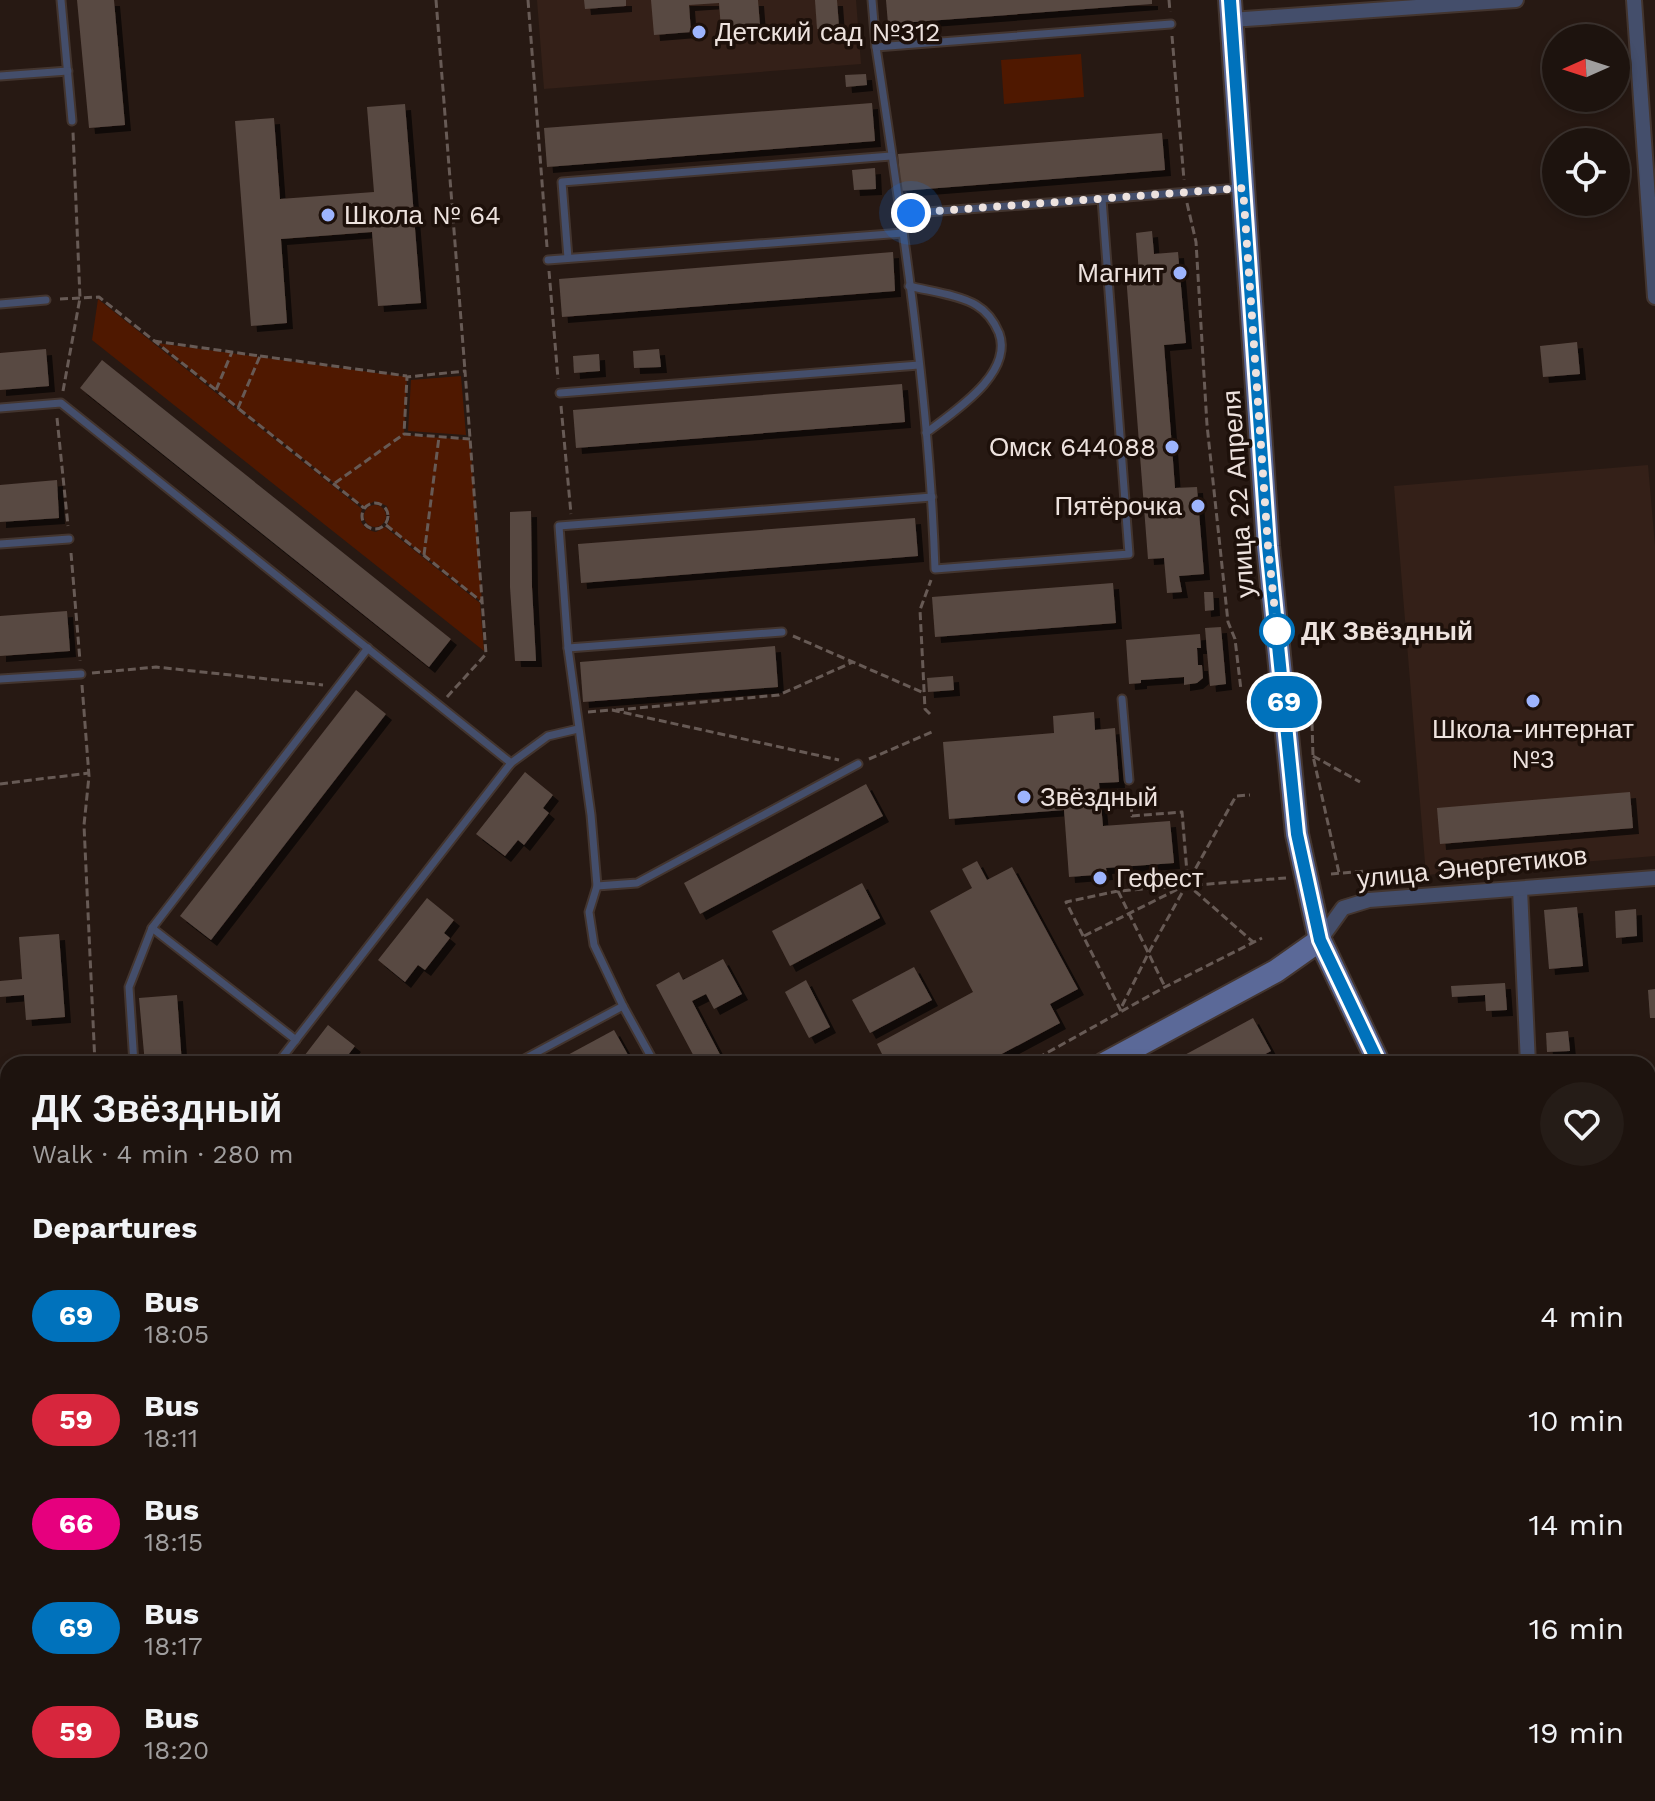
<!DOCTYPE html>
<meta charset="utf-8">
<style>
body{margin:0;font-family:"Work Sans",sans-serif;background:#251c17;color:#f1f3f6;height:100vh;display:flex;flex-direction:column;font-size:30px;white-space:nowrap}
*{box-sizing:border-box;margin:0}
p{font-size:26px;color:#a09e9e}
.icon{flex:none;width:44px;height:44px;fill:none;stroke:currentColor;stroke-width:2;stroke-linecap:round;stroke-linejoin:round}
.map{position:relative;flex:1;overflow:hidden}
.drawer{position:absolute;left:0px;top:1056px;width:1656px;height:746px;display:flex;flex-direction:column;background:#1d130e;border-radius:24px 24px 0 0;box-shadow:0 4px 12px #0003,0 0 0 2px #3b322e}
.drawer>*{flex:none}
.badge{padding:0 16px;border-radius:26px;font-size:28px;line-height:52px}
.needle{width:52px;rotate:267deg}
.fabs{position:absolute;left:1542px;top:24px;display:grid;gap:16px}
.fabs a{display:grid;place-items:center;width:88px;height:88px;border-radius:50%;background:#1d130e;box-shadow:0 4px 12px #0003,0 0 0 2px #3b322e;font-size:40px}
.you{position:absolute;width:40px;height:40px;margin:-20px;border:6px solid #fff;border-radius:50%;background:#1a73e8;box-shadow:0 0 0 12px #1a73e833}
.map>.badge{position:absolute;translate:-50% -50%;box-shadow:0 0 0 4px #fff}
h2{padding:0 32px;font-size:30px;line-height:72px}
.round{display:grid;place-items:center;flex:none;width:84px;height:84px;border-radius:42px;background:#251c17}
.overview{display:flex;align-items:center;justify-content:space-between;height:136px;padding:0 32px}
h1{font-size:38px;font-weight:800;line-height:60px}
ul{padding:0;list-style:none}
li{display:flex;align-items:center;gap:24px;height:104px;padding:0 32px}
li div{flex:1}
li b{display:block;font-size:30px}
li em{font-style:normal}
li .badge{min-width:88px;font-weight:700;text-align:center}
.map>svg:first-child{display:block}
.built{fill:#342018}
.green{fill:#4f1800}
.building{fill:#594942;filter:url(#shadow)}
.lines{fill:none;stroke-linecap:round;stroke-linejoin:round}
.lane-casing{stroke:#43352f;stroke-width:11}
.street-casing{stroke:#43352f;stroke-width:18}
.secondary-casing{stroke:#43352f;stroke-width:26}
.path{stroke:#675a55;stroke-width:3;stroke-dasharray:8 4;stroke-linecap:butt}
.lane{stroke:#444e6b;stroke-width:7}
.street{stroke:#444e6b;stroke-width:14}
.secondary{stroke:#5b6998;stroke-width:22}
.line-casing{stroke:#fff;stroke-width:18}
.line{stroke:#0072bc;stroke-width:12}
.walk{stroke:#ede2de;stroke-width:8;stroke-dasharray:0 14.4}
.poi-dot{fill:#9db4fd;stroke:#1d100a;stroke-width:3}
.stop-dot{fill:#fff;stroke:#0072bc;stroke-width:4}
.labels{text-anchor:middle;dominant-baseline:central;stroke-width:7;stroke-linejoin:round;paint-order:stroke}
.poi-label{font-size:26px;fill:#ede2de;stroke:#1d100a;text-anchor:start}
.street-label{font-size:26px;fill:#ede2de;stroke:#1d100a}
.stop-label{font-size:26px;font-weight:bold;fill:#ede2de;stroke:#1d100a;text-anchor:start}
</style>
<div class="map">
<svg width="1655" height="1801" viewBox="0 0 1655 1801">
<defs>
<filter id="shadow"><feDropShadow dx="6" dy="6" stdDeviation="0" flood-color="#0009"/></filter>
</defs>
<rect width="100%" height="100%" fill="#271913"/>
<g class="built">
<polygon points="537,0 856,0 861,64 544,89"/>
<polygon points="1648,465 1655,546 1655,856 1426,875 1394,486"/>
<polygon points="1016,1794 1340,1794 1344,1801 1019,1801"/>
</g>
<g class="green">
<polygon points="1081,54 1084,97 1004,104 1001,60"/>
<path d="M98 299 362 509C357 521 364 530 376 532L385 527 480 603 484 651 92 340Z"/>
<polygon points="157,343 407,377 404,435 470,440 482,602 387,526 390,519 387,506 375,501 364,507"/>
<polygon points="461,376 466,435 408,431 411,380"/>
<circle cx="375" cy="516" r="11"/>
</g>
<g class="building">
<polygon points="77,0 114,0 125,125 89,128"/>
<polygon points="584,0 626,0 626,6 585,9"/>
<polygon points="651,0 758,0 760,26 721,29 719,3 689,5 691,32 654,35"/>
<polygon points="815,0 837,0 839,27 817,29"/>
<polygon points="886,0 1152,0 1152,4 888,24"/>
<polygon points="866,74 867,85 846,87 845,75"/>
<polygon points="872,103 875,141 547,167 544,128"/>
<polygon points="405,104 421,303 378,306 372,232 281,239 287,323 251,326 235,121 274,118 280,199 374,192 367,107"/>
<polygon points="1162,133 1165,170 901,191 898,154"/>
<polygon points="875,168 876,189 854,190 852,170"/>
<polygon points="1152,231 1154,254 1178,252 1186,343 1164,345 1172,447 1175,488 1197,487 1204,574 1179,576 1182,592 1167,593 1164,558 1148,559 1126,275 1139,274 1136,233"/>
<polygon points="893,252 895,291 562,317 559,279"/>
<polygon points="1577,342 1580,374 1543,377 1540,346"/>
<polygon points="46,349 49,386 0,390 0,353"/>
<polygon points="659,349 661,367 634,368 633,351"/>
<polygon points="599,354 600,371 574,373 573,356"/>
<polygon points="102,360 451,639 429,667 80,388"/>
<polygon points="902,384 905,422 576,448 573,410"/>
<polygon points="57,480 59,518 0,522 0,485"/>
<polygon points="531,511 532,587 536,661 515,661 510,587 510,512"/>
<polygon points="915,518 918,556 581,583 578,544"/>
<polygon points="1113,583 1116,623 935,637 932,597"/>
<polygon points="1204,592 1213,592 1214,610 1205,611"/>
<polygon points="67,611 70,651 0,656 0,616"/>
<polygon points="1221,627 1226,684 1210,686 1205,628"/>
<polygon points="1200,634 1201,648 1197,648 1198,665 1202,665 1203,678 1197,683 1184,685 1184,677 1141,680 1141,683 1129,684 1126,640"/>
<polygon points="775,646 778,687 583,702 580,662"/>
<polygon points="953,676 954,690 928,692 927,678"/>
<polygon points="356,690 386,714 211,940 180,916"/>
<polygon points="1094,712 1095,730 1115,728 1119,782 1099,783 1103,826 1170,821 1174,863 1106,868 1107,874 1069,877 1064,810 949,819 943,742 1054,733 1053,716"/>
<polygon points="525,772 553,795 543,808 549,813 524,845 518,840 505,856 476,834"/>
<polygon points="866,784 883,816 700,914 684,883"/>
<polygon points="1630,792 1633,828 1440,844 1437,808"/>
<polygon points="977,861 987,880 1012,867 1078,989 1050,1004 1060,1023 983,1064 887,1064 877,1044 973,992 930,911 972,888 962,869"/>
<polygon points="862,883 880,918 790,966 772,931"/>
<polygon points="427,898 454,920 444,933 450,938 425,970 418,965 405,982 378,960"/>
<polygon points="1577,907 1583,966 1549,969 1544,910"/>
<polygon points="1636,909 1637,936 1616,938 1615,911"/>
<polygon points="59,934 65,1017 26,1020 24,995 0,997 0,981 22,979 19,937"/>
<polygon points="723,959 742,994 714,1009 706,994 692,1001 725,1064 698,1064 656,985 679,972 683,980"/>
<polygon points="914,967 932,1000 870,1033 852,1000"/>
<polygon points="806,980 830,1027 809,1038 785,992"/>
<polygon points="1505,983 1507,1010 1486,1011 1485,995 1452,997 1451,986"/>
<polygon points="1655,989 1655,1018 1650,1018 1648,990"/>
<polygon points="177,995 182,1064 145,1064 139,998"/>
<polygon points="1253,1018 1271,1051 1247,1064 1168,1064"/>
<polygon points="328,1025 355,1046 345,1059 351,1064 298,1064"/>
<polygon points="614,1030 632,1062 628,1064 551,1064"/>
<polygon points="1568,1031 1570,1051 1547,1052 1546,1033"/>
<polygon points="1655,1120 1655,1148 1648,1149 1648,1121"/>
<polygon points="1655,1205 1655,1323 1648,1326 1648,1209"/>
<polygon points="8,1209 8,1247 0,1248 0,1210"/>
<polygon points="8,1352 8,1408 0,1393 0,1356"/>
<polygon points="1655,1399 1655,1430 1648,1434 1648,1403"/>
<polygon points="8,1412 8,1459 0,1463 0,1416"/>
<polygon points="1655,1479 1655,1506 1648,1493 1648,1483"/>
<polygon points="132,1794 211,1794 198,1801 132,1801 129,1796"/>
<polygon points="508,1794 551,1794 555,1801 512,1801"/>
<polygon points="758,1794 777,1794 764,1801"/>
<polygon points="944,1794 983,1794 987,1801 947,1801"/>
<polygon points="1176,1794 1219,1794 1222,1801 1180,1801"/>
<polygon points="1252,1794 1297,1794 1301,1801 1256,1801"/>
<polygon points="1567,1794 1626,1794 1629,1800 1554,1801"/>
</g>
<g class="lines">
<defs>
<g id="lane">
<polyline points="61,0 72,121"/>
<path d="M872 0 876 47C902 220 929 394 935 569L1129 554 1102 199 900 214"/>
<polyline points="876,47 1171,24"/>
<polyline points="0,76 68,71"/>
<polyline points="1102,199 1239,188"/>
<polyline points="568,258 562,182 891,156"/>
<polyline points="548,260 903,233"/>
<path d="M909 286C928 291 960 295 976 305 988 312 994 321 999 333 1014 374 953 412 926 433"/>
<polyline points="0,304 46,300"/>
<polyline points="560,393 919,365"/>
<polyline points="0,408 61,403 511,763"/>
<polyline points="0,544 69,539"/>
<polyline points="568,648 782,632"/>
<polyline points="0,679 81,674"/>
<polyline points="1122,699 1129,780"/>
<polyline points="597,886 637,883 858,764"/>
<polyline points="296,1040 152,928 368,648"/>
<polyline points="134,1064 129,987 152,928"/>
<polyline points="277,1064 511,763 548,736 578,729"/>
<polyline points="515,1064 623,1006"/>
<polyline points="655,1064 623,1006 594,945 589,912 597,886 591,815 568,648 559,526 932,497"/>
<polyline points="1355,1064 1372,1055"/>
<polyline points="1648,1179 1655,1175"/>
<polyline points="0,1185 8,1185"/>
<polyline points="0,1327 8,1326"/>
<polyline points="2,1506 8,1503"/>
<polyline points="732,1794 736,1801"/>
<polyline points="926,1794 930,1801"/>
<polyline points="1370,1794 1374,1801"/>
<polyline points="867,1801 880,1794"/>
<polyline points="1489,1801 1502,1794"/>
</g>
<g id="street">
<polyline points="1634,0 1655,297"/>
<polyline points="1231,20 1516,0"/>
<polyline points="1520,889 1528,1064"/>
<polyline points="1320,940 1343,908 1369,900 1655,878"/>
<polyline points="1648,1367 1655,1363"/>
<polyline points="455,1794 459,1801"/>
</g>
<g id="secondary">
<polyline points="1230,0 1268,546 1297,834 1320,940 1379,1064"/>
<polyline points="1104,1064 1276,971 1320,940"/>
<polyline points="1648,1584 1655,1597"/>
<polyline points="0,1657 8,1653"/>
<polyline points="0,1731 8,1747"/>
<polyline points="31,1794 35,1801"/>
</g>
</defs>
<use href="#lane" class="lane-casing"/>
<use href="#street" class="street-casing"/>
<use href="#secondary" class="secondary-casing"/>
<g class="path">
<polyline points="436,0 465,371"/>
<polyline points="528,0 547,247"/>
<polyline points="1169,0 1170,12"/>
<polyline points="1172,36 1184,180"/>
<polyline points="1187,203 1196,242 1207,425 1228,622 1235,639 1241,690"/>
<polyline points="549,271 558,379"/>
<polyline points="60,299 99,297 216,390"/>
<polyline points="154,341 260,356 238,408 216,390 232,352"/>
<polyline points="260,356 407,376"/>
<polyline points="63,391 80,298 73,132"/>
<polyline points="561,406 571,514"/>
<polyline points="239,409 364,508"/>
<polyline points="57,418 68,526"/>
<polyline points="335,483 404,434"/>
<circle cx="375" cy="516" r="13"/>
<polyline points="386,525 482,602"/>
<polyline points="71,553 80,661"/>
<polyline points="424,555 439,437"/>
<polyline points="793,636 924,693"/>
<polyline points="92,673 156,667 323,685"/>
<polyline points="82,685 89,776 84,825 95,1064"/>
<path d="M447 697 486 654C479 560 472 465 465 371L407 377 404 434 470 439"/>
<polyline points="616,710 779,695 853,662"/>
<polyline points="588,712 612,710 839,760"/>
<polyline points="930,714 925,709 920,610 931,580"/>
<polyline points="1312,723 1313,756 1339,873"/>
<polyline points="1313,756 1360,782"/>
<polyline points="869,759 932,732"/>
<polyline points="0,784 89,773"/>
<polyline points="1130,792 1132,816 1182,812 1188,885 1253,942"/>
<polyline points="1331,874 1367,871"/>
<polyline points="1118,891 1165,987"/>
<polyline points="1084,936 1184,886"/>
<polyline points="1122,1006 1149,952 1236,796 1250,795"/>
<polyline points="1121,1011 1066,902 1118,891 1286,878"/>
<polyline points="1027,1064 1165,987 1262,938"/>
</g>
<use href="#lane" class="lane"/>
<use href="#street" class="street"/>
<use href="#secondary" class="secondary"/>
</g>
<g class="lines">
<defs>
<polyline id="line" points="1230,0 1268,546 1297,834 1320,940 1379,1064"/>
</defs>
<use href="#line" class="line-casing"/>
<use href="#line" class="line"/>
<polyline class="walk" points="911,213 1243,188 1268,546 1277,631"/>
</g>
<g class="poi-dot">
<circle cx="699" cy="32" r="8"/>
<circle cx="328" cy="215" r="8"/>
<circle cx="1180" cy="273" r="8"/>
<circle cx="1172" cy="447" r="8"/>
<circle cx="1198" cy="506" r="8"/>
<circle cx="1533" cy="701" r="8"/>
<circle cx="1024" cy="797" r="8"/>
<circle cx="1100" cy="878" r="8"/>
</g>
<circle class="stop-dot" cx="1277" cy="631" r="16"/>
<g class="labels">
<g class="poi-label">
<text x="715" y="32">Детский сад №312</text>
<text x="344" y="215">Школа № 64</text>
<text x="1164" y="273" text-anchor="end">Магнит</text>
<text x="1156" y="447" text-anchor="end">Омск 644088</text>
<text x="1182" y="506" text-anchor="end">Пятёрочка</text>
<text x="1533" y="729" text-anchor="middle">Школа-интернат<tspan x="1533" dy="30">№3</tspan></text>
<text x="1040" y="797">Звёздный</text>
<text x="1116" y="878">Гефест</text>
</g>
<g class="street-label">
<text transform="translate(1238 494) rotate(-94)">улица 22 Апреля</text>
<text transform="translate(1472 867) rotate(-6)">улица Энергетиков</text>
</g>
<g class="stop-label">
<text x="1301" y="631">ДК Звёздный</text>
</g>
</g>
</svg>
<div class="fabs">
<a><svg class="needle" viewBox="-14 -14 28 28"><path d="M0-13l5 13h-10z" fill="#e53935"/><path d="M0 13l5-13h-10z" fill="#a09e9e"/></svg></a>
<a><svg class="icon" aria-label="locate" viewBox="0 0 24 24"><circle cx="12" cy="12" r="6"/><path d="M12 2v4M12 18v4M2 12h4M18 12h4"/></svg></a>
</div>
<div class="you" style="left:911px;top:213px"></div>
<b class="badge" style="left:1284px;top:702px;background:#0072bc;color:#fff">69</b>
<section class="drawer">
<div class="overview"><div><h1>ДК Звёздный</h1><p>Walk · 4 min · 280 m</p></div><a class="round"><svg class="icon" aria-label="heart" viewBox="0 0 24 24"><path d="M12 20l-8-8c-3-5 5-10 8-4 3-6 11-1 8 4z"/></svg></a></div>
<h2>Departures</h2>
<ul>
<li><span class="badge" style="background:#0072bc;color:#fff">69</span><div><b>Bus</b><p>18:05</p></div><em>4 min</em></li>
<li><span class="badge" style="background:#d7263d;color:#fff">59</span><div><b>Bus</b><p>18:11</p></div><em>10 min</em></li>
<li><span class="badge" style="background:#e6007e;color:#fff">66</span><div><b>Bus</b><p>18:15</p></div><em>14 min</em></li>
<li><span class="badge" style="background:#0072bc;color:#fff">69</span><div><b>Bus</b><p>18:17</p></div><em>16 min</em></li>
<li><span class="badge" style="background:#d7263d;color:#fff">59</span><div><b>Bus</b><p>18:20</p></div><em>19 min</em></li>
</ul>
</section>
</div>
